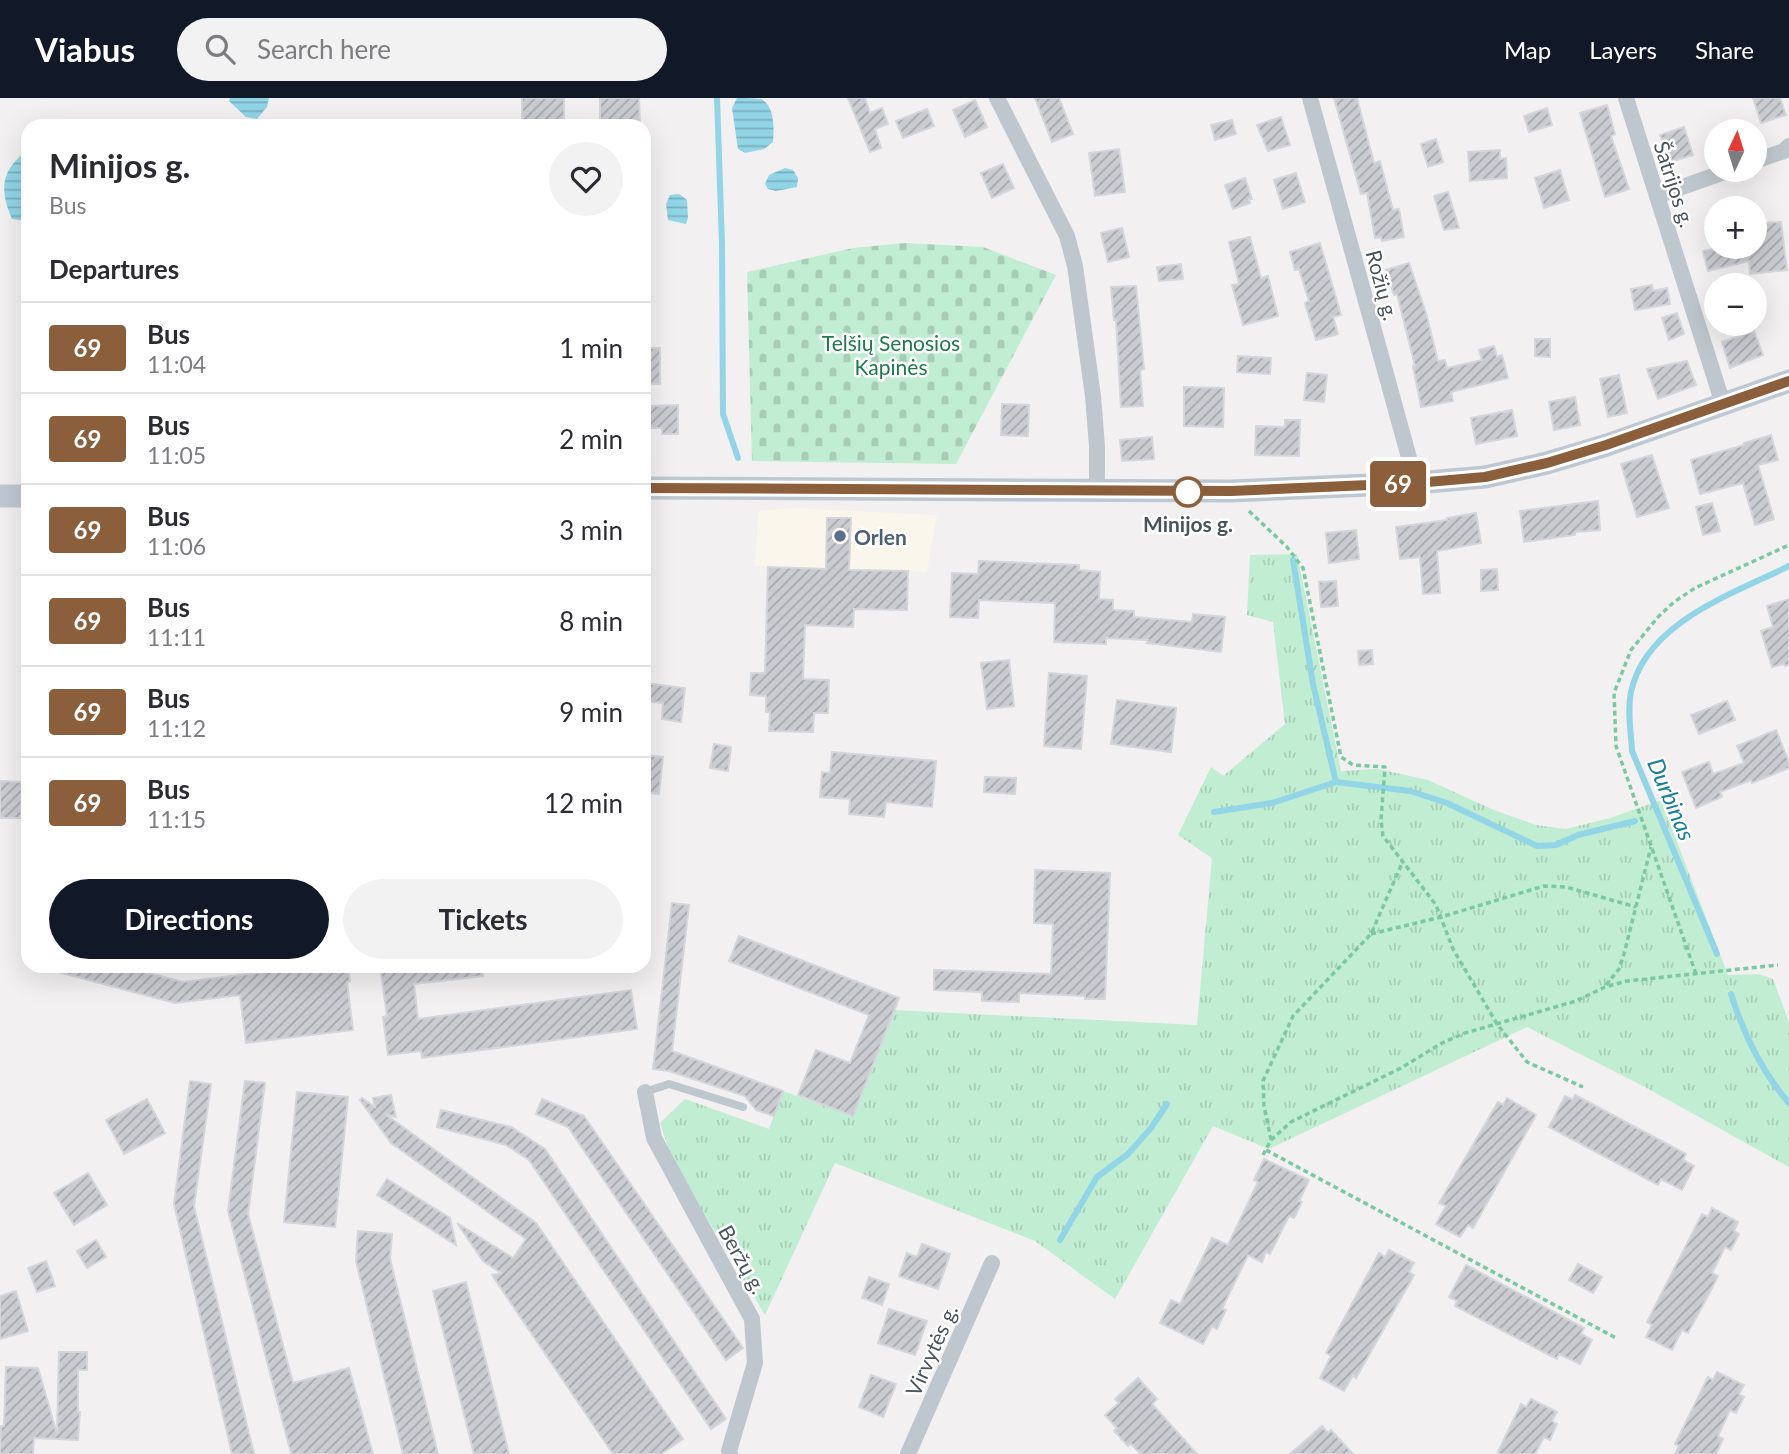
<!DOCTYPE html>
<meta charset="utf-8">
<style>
body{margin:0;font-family:Lato,sans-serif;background:#f2f2f3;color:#2b2b33;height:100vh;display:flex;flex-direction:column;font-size:26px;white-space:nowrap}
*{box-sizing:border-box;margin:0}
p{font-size:23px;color:#7c7c81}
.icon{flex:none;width:38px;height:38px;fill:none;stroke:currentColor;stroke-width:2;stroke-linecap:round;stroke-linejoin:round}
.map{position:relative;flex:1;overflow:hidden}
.drawer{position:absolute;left:21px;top:21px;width:630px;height:854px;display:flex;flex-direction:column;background:#fff;border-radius:21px;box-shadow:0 7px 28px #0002}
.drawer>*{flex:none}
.badge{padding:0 14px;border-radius:5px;font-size:24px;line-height:46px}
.needle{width:46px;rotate:4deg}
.fabs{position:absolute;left:1704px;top:21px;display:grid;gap:14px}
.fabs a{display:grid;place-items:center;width:63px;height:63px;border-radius:50%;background:#fff;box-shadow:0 7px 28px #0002;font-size:35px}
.map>.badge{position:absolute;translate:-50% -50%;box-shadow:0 0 0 4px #fff}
h2{padding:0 28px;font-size:26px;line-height:63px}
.round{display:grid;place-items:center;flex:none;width:74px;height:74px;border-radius:37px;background:#f2f2f3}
.overview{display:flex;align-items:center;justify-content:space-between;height:119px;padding:0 28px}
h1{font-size:33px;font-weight:700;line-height:52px}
.primary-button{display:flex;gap:14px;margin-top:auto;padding:14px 28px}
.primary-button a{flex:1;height:80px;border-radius:42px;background:#111827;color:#fff;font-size:28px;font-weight:700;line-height:80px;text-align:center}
.primary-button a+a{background:#f2f2f3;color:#2b2b33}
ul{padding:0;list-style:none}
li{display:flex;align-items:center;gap:21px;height:91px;padding:0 28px;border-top:2px solid #e1e1e2}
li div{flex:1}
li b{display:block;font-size:26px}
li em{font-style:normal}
li .badge{min-width:77px;font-weight:700;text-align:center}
header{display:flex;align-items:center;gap:42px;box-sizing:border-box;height:98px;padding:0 35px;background:#111827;color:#fff}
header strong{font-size:33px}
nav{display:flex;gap:38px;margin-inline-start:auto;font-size:24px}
.search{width:490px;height:63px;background:#f2f2f3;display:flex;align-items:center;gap:18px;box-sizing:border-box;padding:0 24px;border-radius:38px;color:#7c7c81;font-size:26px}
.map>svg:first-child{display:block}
.commercial{fill:#fbf6eb}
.grass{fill:url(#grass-tufts)}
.cemetery{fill:url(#cemetery-stones)}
.water{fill:url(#water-rules)}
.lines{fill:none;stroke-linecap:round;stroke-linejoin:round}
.stream{stroke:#91d5e7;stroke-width:6}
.building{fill:url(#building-hatch);stroke:#d4d6db;stroke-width:2}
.path{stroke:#7bc9a2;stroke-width:3.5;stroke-dasharray:5 3.5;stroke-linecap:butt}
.lane{stroke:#bfc7ce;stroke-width:8}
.street{stroke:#bfc7ce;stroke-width:16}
.secondary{stroke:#bfc8d2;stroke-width:23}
.line-casing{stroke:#fff;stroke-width:16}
.line{stroke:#8b5e3c;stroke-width:10}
.stop-dot{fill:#fff;stroke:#8b5e3c;stroke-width:3.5}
.service-dot{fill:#5c6f8a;stroke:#fff;stroke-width:2.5}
.labels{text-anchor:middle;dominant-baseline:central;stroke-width:5;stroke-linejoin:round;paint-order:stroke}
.street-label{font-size:21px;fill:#49535c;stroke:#fff}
.park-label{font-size:21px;fill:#1d7a4b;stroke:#fff}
.stop-label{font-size:21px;font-weight:bold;fill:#49535c;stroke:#fff}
.service-label{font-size:21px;font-weight:bold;fill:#4e5e75;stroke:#fff;text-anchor:start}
.water-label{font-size:23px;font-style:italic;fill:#157f9c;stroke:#fff}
</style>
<header>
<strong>Viabus</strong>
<div class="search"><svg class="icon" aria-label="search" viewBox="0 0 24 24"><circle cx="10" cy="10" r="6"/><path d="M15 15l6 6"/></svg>Search here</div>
<nav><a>Map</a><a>Layers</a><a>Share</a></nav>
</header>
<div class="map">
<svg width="1789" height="1356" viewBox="0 0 1789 1356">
<defs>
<pattern id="grass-tufts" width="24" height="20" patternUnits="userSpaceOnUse" patternTransform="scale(1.75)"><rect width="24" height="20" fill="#c1edd2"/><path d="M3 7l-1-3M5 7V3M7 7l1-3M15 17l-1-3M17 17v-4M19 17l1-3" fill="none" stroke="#a7cdb7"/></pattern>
<pattern id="cemetery-stones" width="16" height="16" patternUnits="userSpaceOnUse" patternTransform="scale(1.75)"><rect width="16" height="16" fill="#c1edd2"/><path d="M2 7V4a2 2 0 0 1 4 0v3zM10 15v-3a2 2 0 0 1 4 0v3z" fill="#a7cdb7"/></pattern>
<pattern id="water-rules" width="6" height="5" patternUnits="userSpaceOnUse" patternTransform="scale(1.75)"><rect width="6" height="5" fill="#91d5e7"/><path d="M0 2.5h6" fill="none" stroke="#78afbe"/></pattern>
<pattern id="building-hatch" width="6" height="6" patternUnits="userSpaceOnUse" patternTransform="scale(1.75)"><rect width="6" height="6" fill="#caccd2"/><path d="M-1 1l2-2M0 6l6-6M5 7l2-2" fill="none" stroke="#a6a8ae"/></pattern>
</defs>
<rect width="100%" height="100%" fill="#f2f0f0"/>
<polygon class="commercial" points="792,410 937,417 927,474 755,468 758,413"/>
<polygon class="grass" points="1297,456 1341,673 1378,671 1428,682 1494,712 1536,727 1566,731 1610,720 1661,702 1728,877 1759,876 1773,881 1789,924 1789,1069 1645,989 1527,929 1269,1051 1213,1028 1115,1201 1035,1143 835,1065 765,1217 673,1064 660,1025 685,1001 769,1031 783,993 853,1018 894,912 1197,927 1212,760 1178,737 1211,669 1223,678 1285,626 1273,524 1247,517 1250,457"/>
<polygon class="cemetery" points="905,145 983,149 1056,177 956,366 752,363 747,174 853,150"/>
<g class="water">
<polygon points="230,0 269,0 267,9 257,21 246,19 229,3"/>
<path d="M737 0C744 0 754 0 761 1 775 8 774 31 773 44L764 51 745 55 738 51 732 10Z"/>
<path d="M25 54 28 55V122L26 123 12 121C0 93 0 74 25 54Z"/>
<polygon points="785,70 793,72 798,80 797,89 776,93 768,91 765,86 769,77"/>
<polygon points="679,96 687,102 688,120 686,126 668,122 666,106 670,97"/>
</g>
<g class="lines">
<g class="stream">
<polyline points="717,0 722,145 723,316 738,360"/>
<polyline points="1293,462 1313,586 1336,684"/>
<polyline points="1214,714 1272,705 1336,684 1410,693 1447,705 1537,748 1556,747 1578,737 1635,723"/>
<path d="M1717 856 1632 653C1631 633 1627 613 1631 594 1646 524 1733 496 1789 468"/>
<path d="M1731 896C1744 937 1761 973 1789 1005"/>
<polyline points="1060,1142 1097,1079 1128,1056 1151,1030 1167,1006"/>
</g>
</g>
<g class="building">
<rect x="522" y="0" width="42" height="25"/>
<polygon points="600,0 639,0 640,25 600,25"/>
<polygon points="848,0 865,0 870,15 882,10 888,26 875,31 881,50 870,54"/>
<polygon points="1035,0 1059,0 1073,36 1052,44"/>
<polygon points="1334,0 1357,0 1374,65 1380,63 1393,112 1399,111 1404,139 1382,143 1381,139 1375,140 1367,95 1361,96"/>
<polygon points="1753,0 1780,0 1786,17 1761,25"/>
<polygon points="975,2 987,29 965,39 953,12"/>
<polygon points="1607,7 1615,36 1611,38 1629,91 1605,99 1580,15"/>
<polygon points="1547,10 1552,27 1529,34 1524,18"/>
<polygon points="927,11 934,28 903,40 896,23"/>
<polygon points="1281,19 1290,47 1268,53 1257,27"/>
<polygon points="1232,22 1236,36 1215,42 1211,27"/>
<polygon points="1684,29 1693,57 1670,64 1660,37"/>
<polygon points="1436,41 1443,64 1428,69 1421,46"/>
<polygon points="1119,51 1125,94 1095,98 1089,55"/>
<polygon points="1500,52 1500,61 1506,60 1507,80 1470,83 1468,54"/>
<polygon points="1003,66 1014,90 992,100 981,75"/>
<polygon points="1560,72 1569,102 1544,110 1535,80"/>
<polygon points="1296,75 1305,104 1283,111 1274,82"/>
<polygon points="1245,80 1252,101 1249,101 1250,105 1233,111 1225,87"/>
<polygon points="1448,94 1459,130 1444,132 1434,98"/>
<polygon points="1781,124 1787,172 1750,176 1749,163 1708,173 1703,153 1721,149 1755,149 1755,136 1766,134 1765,125"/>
<polygon points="1122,130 1129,159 1108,164 1101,135"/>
<polygon points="1250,139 1261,180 1268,178 1278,218 1243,227 1232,187 1239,186 1229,144"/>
<polygon points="1320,145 1341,217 1333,219 1338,236 1316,242 1305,205 1309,203 1299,171 1295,172 1290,154"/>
<polygon points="1409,165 1426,215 1438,263 1445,262 1447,270 1482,262 1479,252 1494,248 1497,259 1502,257 1508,280 1451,294 1453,303 1421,309 1413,268 1415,268 1397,196 1394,197 1386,172"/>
<polygon points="1181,166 1183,181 1159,183 1157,169"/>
<polygon points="1652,187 1653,193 1667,190 1670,206 1635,212 1631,191"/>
<polygon points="1136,188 1144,271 1140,272 1143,308 1121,309 1116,222 1114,222 1111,189"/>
<polygon points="1677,215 1684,236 1669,242 1662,220"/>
<polygon points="1754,233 1763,257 1730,270 1722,244"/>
<polygon points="1535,241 1550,241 1550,259 1535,258"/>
<rect x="644" y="250" width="16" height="36"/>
<polygon points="1238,258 1271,260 1270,276 1237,274"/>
<polygon points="1687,263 1696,287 1658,301 1647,271"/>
<polygon points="1307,275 1327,277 1324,304 1304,302"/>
<polygon points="1619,277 1627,315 1608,319 1600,281"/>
<polygon points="1184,289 1224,290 1223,329 1184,328"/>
<polygon points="1575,299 1580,327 1554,332 1549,304"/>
<polygon points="1002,306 1029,307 1028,338 1001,337"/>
<polygon points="678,307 678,336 662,336 662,330 650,330 650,308"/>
<polygon points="1512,312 1517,338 1476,346 1471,320"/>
<polygon points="1285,322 1300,322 1299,358 1255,357 1256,328 1285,329"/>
<polygon points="1771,337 1778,362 1758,367 1774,421 1755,427 1743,385 1700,396 1691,362 1744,347 1744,345"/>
<polygon points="1152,339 1154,361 1122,363 1120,342"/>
<polygon points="1652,357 1669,410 1637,419 1621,366"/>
<polygon points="1598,403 1600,432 1575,434 1575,437 1524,444 1520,413"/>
<polygon points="1712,405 1720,433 1703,437 1696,409"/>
<polygon points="1476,415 1481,445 1437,453 1440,495 1423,496 1420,459 1400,461 1396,429 1447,422 1447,420"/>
<polygon points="827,420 851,420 849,472 908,473 907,512 854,511 853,529 805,527 803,581 829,582 828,615 814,615 813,634 769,633 770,614 766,614 766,598 750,597 751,575 765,575 768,469 826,471"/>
<polygon points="1356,432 1359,461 1329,465 1326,435"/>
<polygon points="979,463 1079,467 1079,472 1100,474 1099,501 1113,502 1113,512 1134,513 1134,519 1192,524 1193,516 1225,519 1221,554 1147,545 1148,542 1106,540 1106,546 1054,544 1055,505 979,502 978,520 950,519 952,475 978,476"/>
<polygon points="1497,471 1498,492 1481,493 1481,472"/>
<polygon points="1336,483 1338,508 1321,509 1319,484"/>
<polygon points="1789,501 1789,567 1785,568 1784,566 1772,569 1761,533 1773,529 1767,508"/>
<polygon points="1372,552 1373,566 1359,567 1358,553"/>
<polygon points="1009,562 1014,608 987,611 981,565"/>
<polygon points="1049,575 1087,578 1081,651 1044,648"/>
<polygon points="644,585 685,590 681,624 662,621 663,605 644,603"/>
<polygon points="1117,602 1176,610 1171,654 1111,646"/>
<polygon points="1727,603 1735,622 1699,636 1691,617"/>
<polygon points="1776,632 1789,664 1789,670 1752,685 1751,682 1720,694 1722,699 1696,710 1682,674 1709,664 1713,676 1744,665 1737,648"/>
<polygon points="714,646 731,649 728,673 710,670"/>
<polygon points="832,654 936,663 932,709 886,704 884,719 849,716 850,701 820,699 822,674 830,675"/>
<polygon points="644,657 663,659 659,696 644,694"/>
<polygon points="985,679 1016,680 1015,696 984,694"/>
<polygon points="0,683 22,684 21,720 0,720"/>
<polygon points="1035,772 1110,775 1105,901 1085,901 1085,898 1019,895 1019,904 982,903 982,894 934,892 934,872 1051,876 1053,826 1034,825"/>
<polygon points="672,805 689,807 672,953 783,993 774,1018 756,1012 745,998 669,973 653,971"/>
<polygon points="739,838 899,900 853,1018 798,997 816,952 850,965 869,917 729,863"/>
<polygon points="55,868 122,868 183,884 312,868 348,868 350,883 347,884 353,932 246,945 240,897 175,905 54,873"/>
<polygon points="380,868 483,868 483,878 414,886 418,921 631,892 637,931 422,960 421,953 388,957 383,919 387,918"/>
<polygon points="190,983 211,986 194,1108 254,1356 232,1356 174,1106"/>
<polygon points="245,983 265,985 248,1116 293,1285 349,1270 373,1356 291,1356 228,1113"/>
<polygon points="297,994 348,999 335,1129 284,1124"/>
<polygon points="391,997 396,1019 385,1016 536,1125 683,1341 661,1356 613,1356 492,1177 501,1175 483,1163 457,1125 513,1160 526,1141 391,1045 360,1002 362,1000 375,1009 373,1000"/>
<polygon points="1575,997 1686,1056 1683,1062 1694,1068 1682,1092 1661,1081 1658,1087 1549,1029 1565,998 1573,1002"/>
<polygon points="1507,1000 1536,1017 1473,1130 1468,1127 1460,1139 1436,1126 1446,1108 1439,1105 1498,1004 1503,1007"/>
<polygon points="147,1001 165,1035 124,1056 106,1022"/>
<polygon points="542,1001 584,1018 743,1250 726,1262 568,1029 536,1016"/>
<polygon points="441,1012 511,1029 545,1051 726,1321 711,1331 529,1062 506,1047 437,1029"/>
<polygon points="1264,1061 1309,1082 1299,1103 1302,1104 1294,1120 1289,1118 1270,1156 1266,1154 1262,1164 1248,1157 1222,1211 1226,1212 1217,1231 1212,1228 1203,1246 1160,1225 1171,1202 1180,1206 1212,1140 1228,1147 1258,1084 1254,1082"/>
<polygon points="88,1075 107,1107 74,1127 54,1095"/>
<polygon points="387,1081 450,1120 456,1147 377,1097"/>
<polygon points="1712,1110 1738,1124 1734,1133 1739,1136 1731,1152 1725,1149 1712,1175 1718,1178 1710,1194 1688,1235 1682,1232 1672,1252 1646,1239 1652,1227 1647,1224 1702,1116 1708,1119"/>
<polygon points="358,1133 392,1136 390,1161 438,1356 403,1356 356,1163"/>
<polygon points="96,1142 106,1159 87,1170 77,1153"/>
<polygon points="922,1146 950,1156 938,1191 899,1178 907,1155 917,1159"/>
<polygon points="1389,1152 1414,1165 1409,1174 1414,1177 1356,1280 1353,1277 1344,1293 1320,1280 1331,1258 1326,1255 1379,1155 1385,1159"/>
<polygon points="46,1163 55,1188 37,1194 28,1170"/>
<polygon points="1578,1166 1602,1179 1593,1195 1569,1182"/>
<polygon points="1466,1167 1584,1230 1581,1236 1592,1242 1580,1266 1559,1256 1557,1261 1455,1208 1457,1203 1449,1199"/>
<polygon points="869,1179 889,1186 882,1207 862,1200"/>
<polygon points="466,1184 509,1356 474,1356 433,1193"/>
<polygon points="16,1193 28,1233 0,1241 0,1198"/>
<polygon points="889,1211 927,1223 915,1257 878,1245"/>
<polygon points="59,1254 87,1254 87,1272 78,1272 78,1314 80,1314 78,1342 34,1340 33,1356 0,1356 1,1328 4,1328 6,1269 38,1270 57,1336"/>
<polygon points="1717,1274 1744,1287 1739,1296 1744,1299 1736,1315 1730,1312 1718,1338 1723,1341 1716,1356 1675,1356 1679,1348 1675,1346 1708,1279 1713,1282"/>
<polygon points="871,1277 896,1286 883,1319 859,1309"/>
<polygon points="1138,1280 1157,1301 1152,1306 1197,1356 1141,1356 1131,1346 1128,1348 1114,1333 1117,1330 1105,1317 1119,1305 1115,1301"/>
<polygon points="1531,1301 1557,1314 1552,1323 1557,1326 1550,1342 1544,1339 1535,1356 1497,1356 1521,1306 1526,1309"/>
<polygon points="1322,1328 1328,1335 1331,1332 1353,1356 1290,1356"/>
</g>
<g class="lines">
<g class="path">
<polyline points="1249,413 1287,449 1303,470 1341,659 1353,667 1385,669 1381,722 1383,738 1436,807 1453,851 1497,926 1527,964 1583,989"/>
<polyline points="1371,836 1441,819 1544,788 1566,789 1636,809"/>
<polyline points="1696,876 1616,648 1614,595 1631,552 1658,519 1674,504 1695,490 1789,447"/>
<polyline points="1606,887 1619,871 1624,856 1651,749"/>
<polyline points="1271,1042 1264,1008 1263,983 1293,918 1371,836 1403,763"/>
<polyline points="1266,1052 1616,1240"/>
<polyline points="1263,1057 1271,1042 1291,1024 1401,970 1442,945 1465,935 1576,903 1605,889 1627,883 1778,867"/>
</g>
<polyline class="lane" points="645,994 669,986 743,1009"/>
<g class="street">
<polyline points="997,0 1067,138 1075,168 1093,298 1097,348 1097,394"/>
<polyline points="1310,0 1416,385"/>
<polyline points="1626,0 1723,306"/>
<polyline points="1755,63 1784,53 1789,48"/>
<polyline points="1657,98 1730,72"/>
<polyline points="645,994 654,1040 752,1221 755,1265 729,1353 730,1356"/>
<polyline points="908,1356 992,1165"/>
</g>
<g class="secondary">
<polyline points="644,390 1231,393 1416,385 1485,379 1547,365 1607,347 1789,283"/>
<polyline points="0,398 28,398"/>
</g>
</g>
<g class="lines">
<defs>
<polyline id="line" points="644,390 1231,393 1416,385 1485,379 1547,365 1606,347 1789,283"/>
</defs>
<use href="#line" class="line-casing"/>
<use href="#line" class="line"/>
</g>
<circle class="stop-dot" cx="1188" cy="394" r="14"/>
<circle class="service-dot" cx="840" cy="438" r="7"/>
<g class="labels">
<g class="street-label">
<text transform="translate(1675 86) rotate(72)">Šatrijos g.</text>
<text transform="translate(1383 187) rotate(75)">Rožių g.</text>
<text transform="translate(743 1161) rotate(61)">Beržų g.</text>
<text transform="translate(931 1252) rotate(-66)">Virvytės g.</text>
</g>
<g class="park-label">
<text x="891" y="244">Telšių Senosios<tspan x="891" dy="24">Kapinės</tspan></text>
</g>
<g class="stop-label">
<text x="1188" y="425">Minijos g.</text>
</g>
<g class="service-label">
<text x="854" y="438">Orlen</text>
</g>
<g class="water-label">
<text transform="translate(1672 701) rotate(67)">Durbinas</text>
</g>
</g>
</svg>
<div class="fabs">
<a><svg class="needle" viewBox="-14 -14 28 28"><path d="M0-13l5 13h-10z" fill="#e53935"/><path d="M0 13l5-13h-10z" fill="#7c7c81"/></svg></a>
<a>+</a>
<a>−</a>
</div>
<b class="badge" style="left:1398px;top:386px;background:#8b5e3c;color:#fff">69</b>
<section class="drawer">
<div class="overview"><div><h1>Minijos g.</h1><p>Bus</p></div><a class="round"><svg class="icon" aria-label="heart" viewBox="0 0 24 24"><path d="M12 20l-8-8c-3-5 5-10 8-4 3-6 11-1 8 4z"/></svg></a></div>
<h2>Departures</h2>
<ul>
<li><span class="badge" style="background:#8b5e3c;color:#fff">69</span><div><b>Bus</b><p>11:04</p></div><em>1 min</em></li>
<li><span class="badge" style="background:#8b5e3c;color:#fff">69</span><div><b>Bus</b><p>11:05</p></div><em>2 min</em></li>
<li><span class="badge" style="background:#8b5e3c;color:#fff">69</span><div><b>Bus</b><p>11:06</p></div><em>3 min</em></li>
<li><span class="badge" style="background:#8b5e3c;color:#fff">69</span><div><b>Bus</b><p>11:11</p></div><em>8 min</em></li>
<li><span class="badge" style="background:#8b5e3c;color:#fff">69</span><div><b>Bus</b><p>11:12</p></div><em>9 min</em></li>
<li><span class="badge" style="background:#8b5e3c;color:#fff">69</span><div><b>Bus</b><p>11:15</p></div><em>12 min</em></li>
</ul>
<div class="primary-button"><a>Directions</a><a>Tickets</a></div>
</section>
</div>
